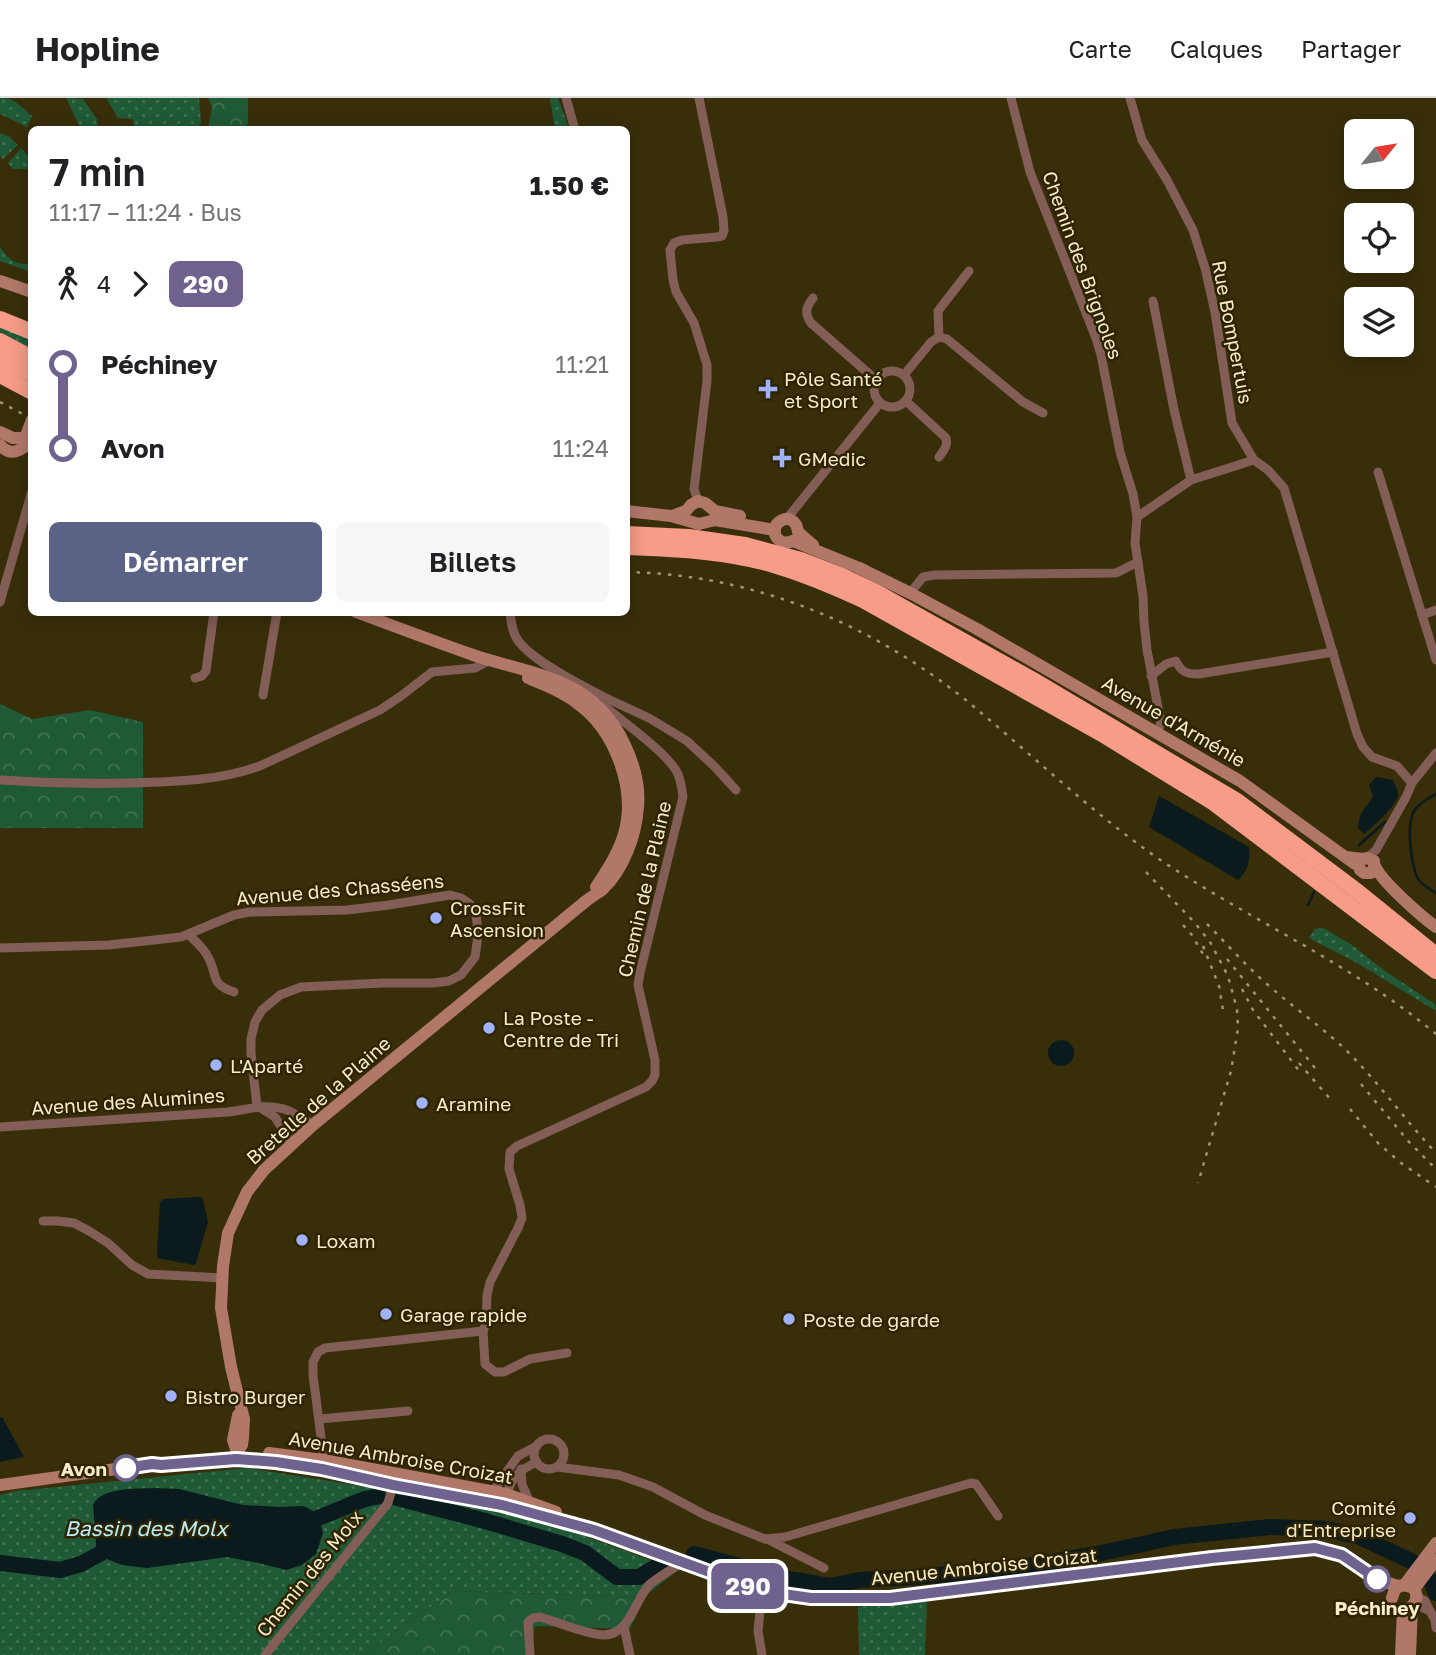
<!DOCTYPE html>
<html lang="fr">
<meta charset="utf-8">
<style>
body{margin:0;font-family:"Golos Text",sans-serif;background:#f6f6f6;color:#202124;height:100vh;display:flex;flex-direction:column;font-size:26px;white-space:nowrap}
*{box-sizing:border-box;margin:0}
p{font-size:23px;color:#757577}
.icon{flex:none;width:38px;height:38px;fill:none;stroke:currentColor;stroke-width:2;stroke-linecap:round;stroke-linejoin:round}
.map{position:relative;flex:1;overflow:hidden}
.side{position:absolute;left:28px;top:28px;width:602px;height:490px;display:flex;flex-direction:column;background:#fff;border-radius:10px;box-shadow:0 4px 18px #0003}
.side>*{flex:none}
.badge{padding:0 14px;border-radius:10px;font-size:24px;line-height:46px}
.needle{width:46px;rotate:60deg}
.fabs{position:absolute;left:1344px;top:21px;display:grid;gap:14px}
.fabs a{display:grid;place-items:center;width:70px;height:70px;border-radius:10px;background:#fff;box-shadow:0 4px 18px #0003;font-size:35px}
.map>.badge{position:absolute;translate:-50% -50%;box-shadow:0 0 0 4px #fff}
.legs{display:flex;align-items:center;gap:10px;height:77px;padding:0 21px;font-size:23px}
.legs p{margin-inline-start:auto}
.summary{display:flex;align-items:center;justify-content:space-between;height:119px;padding:0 21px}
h1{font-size:38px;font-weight:600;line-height:52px}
.cta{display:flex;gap:14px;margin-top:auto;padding:14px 21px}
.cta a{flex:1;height:80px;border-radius:10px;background:#5a6286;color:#fff;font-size:28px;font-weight:600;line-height:80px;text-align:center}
.cta a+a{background:#f6f6f6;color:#202124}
ul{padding:0 21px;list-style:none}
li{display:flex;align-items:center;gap:24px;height:84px;font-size:26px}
li i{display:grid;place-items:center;width:10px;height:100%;margin:0 9px;background:currentColor}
li i::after{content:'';width:18px;height:18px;margin:-9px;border:5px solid;border-radius:50%;background:#fff}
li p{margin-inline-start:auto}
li:first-child i{background:linear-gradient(#0000 50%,currentColor 0)}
li:last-child i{background:linear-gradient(currentColor 50%,#0000 0)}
header{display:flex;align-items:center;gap:42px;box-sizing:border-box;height:98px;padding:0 35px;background:#fff;border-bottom:2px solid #e0e0e0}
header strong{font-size:33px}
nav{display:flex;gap:38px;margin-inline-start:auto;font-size:24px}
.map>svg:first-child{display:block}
.grass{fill:url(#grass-dots)}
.forest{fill:url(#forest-crowns)}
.water{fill:#0a1a1d}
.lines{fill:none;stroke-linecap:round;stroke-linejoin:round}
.stream{stroke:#0a1a1d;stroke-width:2.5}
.river{stroke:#0a1a1d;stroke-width:16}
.street{stroke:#835e56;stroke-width:9}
.secondary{stroke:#b1786a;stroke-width:12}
.highway{stroke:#f69c88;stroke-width:16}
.rail{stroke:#9f9572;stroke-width:2.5;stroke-dasharray:3.5 7;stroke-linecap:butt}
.line-1-casing{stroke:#fff;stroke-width:16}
.line-1{stroke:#70628f;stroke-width:10}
.poi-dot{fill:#a1b2fd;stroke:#2e2401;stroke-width:2.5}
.stop-1-dot{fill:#fff;stroke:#70628f;stroke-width:3.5}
.labels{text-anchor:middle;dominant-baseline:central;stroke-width:5;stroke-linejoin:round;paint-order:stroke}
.street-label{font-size:19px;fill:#f6eccb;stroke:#2e2401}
.poi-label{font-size:19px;fill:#f6eccb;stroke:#2e2401;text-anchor:start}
.stop-label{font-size:19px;font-weight:bold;fill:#f6eccb;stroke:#2e2401;text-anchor:end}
.water-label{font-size:21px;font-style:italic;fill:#b8edfa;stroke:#2e2401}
</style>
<header>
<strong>Hopline</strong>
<nav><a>Carte</a><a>Calques</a><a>Partager</a></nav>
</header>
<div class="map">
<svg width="1436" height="1557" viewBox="0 0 1436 1557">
<defs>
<pattern id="grass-dots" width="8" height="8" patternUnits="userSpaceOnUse" patternTransform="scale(1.75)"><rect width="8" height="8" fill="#1f5936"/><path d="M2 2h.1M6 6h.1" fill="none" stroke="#407152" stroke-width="1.8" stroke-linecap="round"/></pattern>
<pattern id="forest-crowns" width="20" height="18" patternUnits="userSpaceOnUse" patternTransform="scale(1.75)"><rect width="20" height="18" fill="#1f5936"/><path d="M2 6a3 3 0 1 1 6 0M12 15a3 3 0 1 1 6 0" fill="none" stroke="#407152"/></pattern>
</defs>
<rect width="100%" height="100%" fill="#382e0a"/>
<g class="grass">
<path d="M0 0C17 0 20 9 32 18L27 29 0 16Z"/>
<polygon points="66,0 83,1 97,21 98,31 81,31"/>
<polygon points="106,0 199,0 201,25 198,31 123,31 134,31 133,21 118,20"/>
<polygon points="550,0 558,0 569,31 555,31"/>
<polygon points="0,35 8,38 18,47 3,61 0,58"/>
<polygon points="21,50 31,61 31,71 13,71 8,65"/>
<path d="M0 148C6 160 17 169 31 165V174L0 163Z"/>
<polygon points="0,227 31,240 31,251 0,234"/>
<polygon points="1323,830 1352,847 1385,873 1435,906 1436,913 1359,866 1309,840 1315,831"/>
<polygon points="247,1370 405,1395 546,1424 678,1472 644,1499 453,1493 362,1557 0,1557 0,1397 16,1393"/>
<polygon points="927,1501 925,1557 859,1557 858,1509"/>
</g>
<g class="forest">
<polygon points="208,0 248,0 248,25 246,31 208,31 212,9"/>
<polygon points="0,606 32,621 90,612 143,624 143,730 0,730"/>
<polygon points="453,1493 644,1499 630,1531 535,1528 532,1557 362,1557"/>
</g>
<g class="water">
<path d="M1376 679 1393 682C1395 687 1399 693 1398 698 1394 711 1373 728 1364 736L1358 730C1360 710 1365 713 1373 698L1369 687Z"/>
<path d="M1159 698 1249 749C1250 762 1248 773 1238 782L1149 729Z"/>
<circle cx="1061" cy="955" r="13"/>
<polygon points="200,1099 203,1101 208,1124 196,1165 194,1167 158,1160 157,1156 160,1104 163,1101"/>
<polygon points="0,1319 2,1319 24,1359 0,1364"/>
<path d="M154 1390 179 1391 243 1407 280 1409 304 1408 318 1416 323 1435 316 1456 302 1467 286 1472 259 1465 227 1459 147 1470 122 1467 97 1457 93 1407C101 1389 136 1391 154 1390Z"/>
</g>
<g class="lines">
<g class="stream">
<path d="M1436 696C1428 700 1419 705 1414 713 1406 726 1411 767 1418 781 1422 787 1430 791 1436 795"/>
<polyline points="1359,747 1385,724"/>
<polyline points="1308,807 1314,794"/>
</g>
<g class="river">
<polyline points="301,1427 365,1401 386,1397 485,1423 562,1446 585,1455 617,1479 639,1479 662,1465"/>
<polyline points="694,1456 789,1481 829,1488 860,1482 915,1479 1017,1470 1097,1456 1174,1439 1270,1429 1326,1431 1360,1439 1413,1464"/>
<polyline points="0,1465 60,1472 81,1466 114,1448"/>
<polyline points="1431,1483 1436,1495"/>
</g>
<g class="street">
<polyline points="566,0 575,32"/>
<polyline points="1011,0 1030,74 1096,240 1101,257 1120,354 1133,396 1137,419 1135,445 1143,498 1144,524 1147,552 1161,625 1157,635"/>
<polyline points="1130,0 1142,42 1167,82 1193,132 1205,170 1215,214 1232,325 1254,362 1268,372 1284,390 1357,636 1363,649 1372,659 1397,668 1412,685"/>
<path d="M813 200C806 209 804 215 811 225L876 282"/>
<polyline points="1153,203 1174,312 1191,382"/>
<polyline points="939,239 938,213 969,173"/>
<circle cx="892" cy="291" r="18"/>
<polyline points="904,277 931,244 939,239 947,241 1023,304 1043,315"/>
<path d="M906 303 946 340C948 348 944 352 939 359"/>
<polyline points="1378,374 1436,562"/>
<polyline points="698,403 694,391 707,283 707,267 694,225 676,194 673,182 670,152 674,145 682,142 717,139 722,138 724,133 723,119 699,0"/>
<polyline points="789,418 880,305"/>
<polyline points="1137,419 1191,382 1254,362"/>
<polyline points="910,495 923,479 935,477 1116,475 1138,464"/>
<polyline points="0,504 32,393"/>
<path d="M510 514C511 524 512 533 517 541 530 562 584 589 608 601"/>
<polyline points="1422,517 1436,512"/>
<path d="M1151 578 1166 566 1176 563C1181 574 1186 576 1199 576L1333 554"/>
<polyline points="195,580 202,578 206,573 214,514"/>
<polyline points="263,597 277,514"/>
<polyline points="603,607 608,601 649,620 687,643 714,668 736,692"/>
<path d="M0 682C43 685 86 686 129 685 173 684 221 683 262 667L380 612 401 598 432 574 475 570 490 562"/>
<polyline points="1367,760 1376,752 1406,699 1412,685 1436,655"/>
<path d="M189 837C195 843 204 850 208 859 218 876 209 886 234 894"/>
<polyline points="0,850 109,847 181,839 234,817 250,814 347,812 389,807 450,797 461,800 470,806 476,817 478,833 477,845 475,859 461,877 449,883 433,885 383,885 301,889 280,897 262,912 255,924 251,941 251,955 257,1008"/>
<polyline points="259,1009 275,1019 292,1046"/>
<path d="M0 1029 228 1014C247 1012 265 1005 284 1011 294 1014 304 1022 313 1027"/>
<polyline points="43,1123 58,1123 74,1125 89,1133 108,1145 132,1167 148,1176 223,1180"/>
<path d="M567 1255 530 1261 504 1274H495L485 1266 483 1233 486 1226 487 1197 490 1184 518 1130 522 1120 520 1107 509 1071 510 1054 517 1048 646 989 652 983 655 977V962L638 887 640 875 683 699C682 691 681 684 678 676 669 656 622 623 603 607L602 609"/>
<polyline points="319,1321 408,1313"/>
<circle cx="549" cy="1356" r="15"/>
<polyline points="322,1367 323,1355 313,1277 313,1264 318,1254 325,1250 483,1233"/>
<polyline points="557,1369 619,1377 653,1389 705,1417 765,1441 785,1439 971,1385 976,1386 998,1418"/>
<polyline points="521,1371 522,1386 529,1403"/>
<polyline points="491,1396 518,1358 537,1348"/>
<path d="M505 1399C513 1379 517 1373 537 1364"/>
<polyline points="767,1441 824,1470"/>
<polyline points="1414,1506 1430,1513 1425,1503 1417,1499"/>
<polyline points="1430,1513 1435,1522 1436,1530"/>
<polyline points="624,1529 630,1557"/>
<polyline points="265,1557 388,1405 394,1383"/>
<path d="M530 1557 528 1524 533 1520 540 1519C558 1524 587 1537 604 1537 631 1536 634 1502 650 1486 660 1478 672 1471 683 1464"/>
<polyline points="762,1557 758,1533 762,1493"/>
</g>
<g class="secondary">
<polyline points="0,183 32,194"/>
<polyline points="32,322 25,340 32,348"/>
<polyline points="0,334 13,340 25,340"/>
<path d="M0 347C10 358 19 354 28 346"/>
<polyline points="626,413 671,418 699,426 715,422 775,432"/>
<polyline points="672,418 686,413 691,407 698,403 705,405 715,413 740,418"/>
<polyline points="793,443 864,472"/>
<path d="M793 443C787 445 782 446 777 440 766 425 795 409 798 434L813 447"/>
<polyline points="859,470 910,495 977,531 1240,683 1355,766 1359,767 1360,772 1364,775 1371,775 1374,771 1374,763 1367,760 1363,761 1346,759"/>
<path d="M528 580C545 587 563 594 577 605 615 632 637 691 624 736 618 756 607 772 596 789"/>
<path d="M1375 768C1381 783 1422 819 1436 829"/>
<polyline points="237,1354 233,1342 238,1317"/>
<polyline points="269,1355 323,1362 506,1396 556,1414"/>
<path d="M236 1361 237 1354 242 1347 243 1340 244 1321 231 1269 221 1210 223 1168 228 1135 247 1094 264 1072 313 1027 586 803C591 799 598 795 603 791 624 771 636 737 638 709 640 688 634 666 625 647 594 580 538 578 476 558 436 544 396 529 356 514"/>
<polyline points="0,1387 152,1366 161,1367 236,1361 276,1364 322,1371 393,1387 502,1407 594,1432 762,1493 811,1500 890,1500 1212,1460 1315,1450 1341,1457 1379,1482 1398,1488"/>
<polyline points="1405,1486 1436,1445"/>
<polyline points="1414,1491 1436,1462"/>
<path d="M1392 1500 1395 1491 1402 1487 1412 1489C1418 1495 1418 1502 1412 1508L1410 1557"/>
<polyline points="1401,1557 1403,1511"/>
</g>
<g class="highway">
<polyline points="0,221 32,234"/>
<polyline points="0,243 32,260"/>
<polyline points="0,260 32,276"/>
<polyline points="0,277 32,294"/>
<polyline points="626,436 689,439 745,447 801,462 842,478 876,494 1033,582 1237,703 1358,794 1436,857"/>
<path d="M626 449C676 451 729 453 777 468 807 477 835 489 863 502L1102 636 1214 705 1436 873"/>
</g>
<g class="rail">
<polyline points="0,304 32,321"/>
<path d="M626 474C752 476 870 525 967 603 1030 655 1091 714 1159 761 1249 822 1351 865 1436 936"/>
<polyline points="1146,774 1195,825 1210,844 1228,878 1237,911 1238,930 1231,973 1198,1085"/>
<path d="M1207 826C1227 846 1246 868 1268 887 1294 910 1322 929 1347 953 1379 985 1405 1022 1436 1055"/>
<polyline points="1183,827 1192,837 1204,858"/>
<polyline points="1203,848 1219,888 1224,918"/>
<polyline points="1227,861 1315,970"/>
<polyline points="1242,891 1253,912 1300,974"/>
<polyline points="1299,965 1331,1002"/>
<polyline points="1361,986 1409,1044 1436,1071"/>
<polyline points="1350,1011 1378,1045 1401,1065 1436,1089"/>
</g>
</g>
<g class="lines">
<defs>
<polyline id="line-1" points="126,1370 152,1366 161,1367 236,1361 276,1364 322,1371 393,1387 502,1407 594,1432 762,1493 811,1500 890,1500 1212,1460 1315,1450 1342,1457 1377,1481"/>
</defs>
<use href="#line-1" class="line-1-casing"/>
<use href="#line-1" class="line-1"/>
</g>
<g class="poi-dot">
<path d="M764.5 280.5h7v7h7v7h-7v7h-7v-7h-7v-7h7z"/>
<path d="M778.5 349.5h7v7h7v7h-7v7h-7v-7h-7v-7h7z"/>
<circle cx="436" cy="820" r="7"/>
<circle cx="489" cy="930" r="7"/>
<circle cx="216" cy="967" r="7"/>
<circle cx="422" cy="1005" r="7"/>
<circle cx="302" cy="1142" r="7"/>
<circle cx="386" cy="1216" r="7"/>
<circle cx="789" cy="1221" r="7"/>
<circle cx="171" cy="1298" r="7"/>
<circle cx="1410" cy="1420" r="7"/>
</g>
<g class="stop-1-dot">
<circle cx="126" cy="1370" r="12"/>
<circle cx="1377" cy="1481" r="12"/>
</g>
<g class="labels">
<g class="street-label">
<text transform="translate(1083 167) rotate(70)">Chemin des Brignoles</text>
<text transform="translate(1233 234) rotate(79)">Rue Bompertuis</text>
<text transform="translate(1174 623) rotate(30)">Avenue d'Arménie</text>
<text transform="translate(340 791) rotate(-5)">Avenue des Chasséens</text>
<text transform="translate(644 791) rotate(-77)">Chemin de la Plaine</text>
<text transform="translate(318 1002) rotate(-41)">Bretelle de la Plaine</text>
<text transform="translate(128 1003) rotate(-4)">Avenue des Alumines</text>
<text transform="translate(401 1359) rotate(10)">Avenue Ambroise Croizat</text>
<text transform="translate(984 1468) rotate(-6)">Avenue Ambroise Croizat</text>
<text transform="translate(309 1475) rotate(-51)">Chemin des Molx</text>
</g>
<g class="poi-label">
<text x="784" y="280">Pôle Santé<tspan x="784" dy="22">et Sport</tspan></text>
<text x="798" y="360">GMedic</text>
<text x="450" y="809">CrossFit<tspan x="450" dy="22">Ascension</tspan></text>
<text x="503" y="919">La Poste -<tspan x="503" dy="22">Centre de Tri</tspan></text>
<text x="230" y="967">L'Aparté</text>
<text x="436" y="1005">Aramine</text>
<text x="316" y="1142">Loxam</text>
<text x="400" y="1216">Garage rapide</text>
<text x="803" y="1221">Poste de garde</text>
<text x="185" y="1298">Bistro Burger</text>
<text x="1396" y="1409" text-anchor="end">Comité<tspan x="1396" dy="22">d'Entreprise</tspan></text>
</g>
<g class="stop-label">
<text x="107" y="1370">Avon</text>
<text x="1377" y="1509" text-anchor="middle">Péchiney</text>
</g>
<g class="water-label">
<text x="146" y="1430">Bassin des Molx</text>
</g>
</g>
</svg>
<div class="fabs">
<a><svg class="needle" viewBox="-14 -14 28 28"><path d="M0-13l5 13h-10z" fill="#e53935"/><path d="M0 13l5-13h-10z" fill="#757577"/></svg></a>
<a><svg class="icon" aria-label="locate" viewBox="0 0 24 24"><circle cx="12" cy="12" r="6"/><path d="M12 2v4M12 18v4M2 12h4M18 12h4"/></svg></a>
<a><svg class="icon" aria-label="layers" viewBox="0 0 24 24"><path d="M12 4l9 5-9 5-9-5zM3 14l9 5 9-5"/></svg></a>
</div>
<b class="badge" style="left:748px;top:1488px;background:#70628f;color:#fff">290</b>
<section class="side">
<div class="summary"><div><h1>7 min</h1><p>11:17 – 11:24 · Bus</p></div><b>1.50 €</b></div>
<div class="legs"><svg class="icon" aria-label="walk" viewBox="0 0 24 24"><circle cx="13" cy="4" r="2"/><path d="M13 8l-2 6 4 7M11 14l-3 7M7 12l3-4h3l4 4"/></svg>4<svg class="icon" aria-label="forward" viewBox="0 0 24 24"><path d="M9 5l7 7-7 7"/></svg><b class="badge" style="background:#70628f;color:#fff">290</b></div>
<ul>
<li><i style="color:#70628f"></i><b>Péchiney</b><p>11:21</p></li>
<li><i style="color:#70628f"></i><b>Avon</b><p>11:24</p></li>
</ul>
<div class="cta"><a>Démarrer</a><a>Billets</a></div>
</section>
</div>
